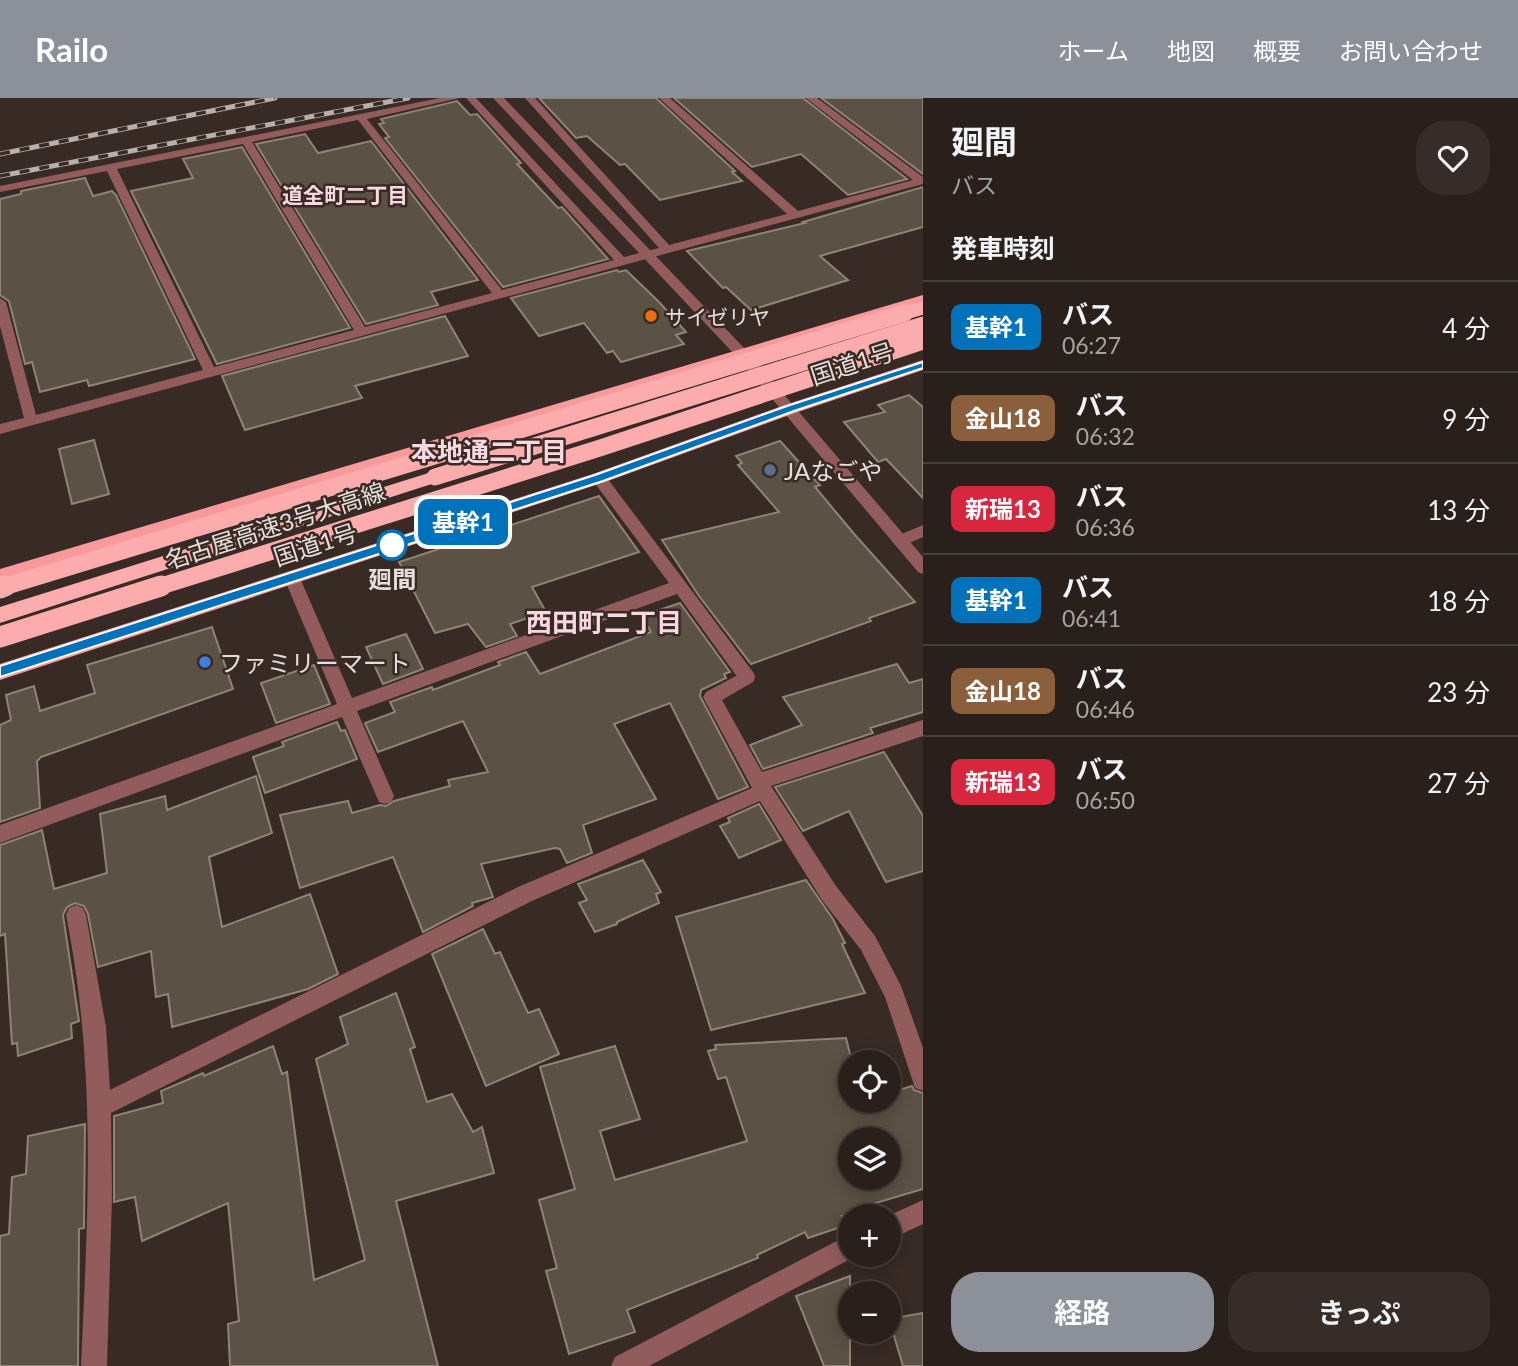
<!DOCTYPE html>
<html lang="ja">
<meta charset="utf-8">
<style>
body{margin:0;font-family:Lato,"Noto Sans JP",sans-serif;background:#362d28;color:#f1f3f6;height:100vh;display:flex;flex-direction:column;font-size:26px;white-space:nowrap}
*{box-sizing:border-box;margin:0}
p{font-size:23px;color:#a5a3a3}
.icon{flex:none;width:38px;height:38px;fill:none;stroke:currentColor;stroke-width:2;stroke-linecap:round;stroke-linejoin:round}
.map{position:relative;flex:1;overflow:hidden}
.side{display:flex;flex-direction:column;background:#2a201b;width:595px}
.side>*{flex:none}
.badge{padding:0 14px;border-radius:10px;font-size:24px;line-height:46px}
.fabs{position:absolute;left:838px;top:952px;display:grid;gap:14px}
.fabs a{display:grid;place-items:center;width:63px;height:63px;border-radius:50%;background:#2a201b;box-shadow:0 4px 18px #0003,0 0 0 2px #463e3a;font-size:35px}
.map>.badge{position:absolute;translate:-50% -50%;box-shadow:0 0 0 4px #fff}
h2{padding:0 28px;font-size:26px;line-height:63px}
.round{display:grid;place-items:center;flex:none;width:74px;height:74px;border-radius:28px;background:#362d28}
.headline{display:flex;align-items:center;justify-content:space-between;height:119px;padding:0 28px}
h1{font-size:33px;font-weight:700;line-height:52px}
.button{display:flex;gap:14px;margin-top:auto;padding:14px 28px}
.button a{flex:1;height:80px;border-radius:28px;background:#8c9099;color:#fff;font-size:28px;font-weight:700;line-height:80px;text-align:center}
.button a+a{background:#362d28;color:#f1f3f6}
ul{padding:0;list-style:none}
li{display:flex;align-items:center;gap:21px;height:91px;padding:0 28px;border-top:2px solid #463e3a}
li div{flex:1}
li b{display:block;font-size:26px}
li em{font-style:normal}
li .badge{min-width:77px;font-weight:700;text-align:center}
header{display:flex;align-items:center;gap:42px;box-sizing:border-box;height:98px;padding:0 35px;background:#8c9099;color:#fff}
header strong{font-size:33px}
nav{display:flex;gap:38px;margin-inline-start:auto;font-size:24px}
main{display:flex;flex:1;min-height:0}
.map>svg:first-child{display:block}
.building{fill:#5b5145;stroke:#8f8477;stroke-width:2;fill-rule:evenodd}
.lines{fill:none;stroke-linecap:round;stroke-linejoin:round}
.service{fill:#925c5d;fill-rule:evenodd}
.minor{fill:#925c5d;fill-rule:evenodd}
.tertiary{fill:#925c5d;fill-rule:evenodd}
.trunk{fill:#f89a9c;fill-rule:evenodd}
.motorway{fill:#fcacad;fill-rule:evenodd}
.rail-casing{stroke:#bab0ab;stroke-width:5}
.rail{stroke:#382a24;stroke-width:3.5;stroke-dasharray:10;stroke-linecap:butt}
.motorway-bridge-far2{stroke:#fcacad;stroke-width:13}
.motorway-bridge-far1{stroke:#fcacad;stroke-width:17}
.motorway-bridge{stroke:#fcacad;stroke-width:21}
.line{fill:#0072bc;stroke:#fff;stroke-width:2}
.food-dot{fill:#e8710a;stroke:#382a24;stroke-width:2.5}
.service-dot{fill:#5c6f8a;stroke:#382a24;stroke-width:2.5}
.stop-dot{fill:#fff;stroke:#0072bc;stroke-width:3.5}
.shop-dot{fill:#3f7fe0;stroke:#382a24;stroke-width:2.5}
.labels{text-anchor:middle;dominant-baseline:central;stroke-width:5;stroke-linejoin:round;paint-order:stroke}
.far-neighbourhood-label{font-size:21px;font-weight:bold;fill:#fad8e2;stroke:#382a24}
.far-poi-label{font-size:21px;fill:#e7deda;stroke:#382a24;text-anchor:start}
.street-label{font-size:24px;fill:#e7deda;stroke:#382a24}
.poi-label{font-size:24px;fill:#e7deda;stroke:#382a24;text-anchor:start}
.stop-label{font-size:24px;font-weight:bold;fill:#e7deda;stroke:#382a24}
.neighbourhood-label{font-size:26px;font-weight:bold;fill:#fad8e2;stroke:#382a24}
</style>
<header>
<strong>Railo</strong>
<nav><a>ホーム</a><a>地図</a><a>概要</a><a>お問い合わせ</a></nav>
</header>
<main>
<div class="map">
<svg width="923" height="1268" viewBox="0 0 923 1268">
<rect width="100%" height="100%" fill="#382a24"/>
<g class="building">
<polygon points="539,0 656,0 735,73 732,74 742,83 660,102 625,66 620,67 587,38 576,40"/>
<polygon points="674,0 803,0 907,81 848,97 801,56 752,69"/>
<polygon points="821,0 923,0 923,76"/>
<polygon points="457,3 470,17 477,16 521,65 517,66 558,110 562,109 608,161 503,189 385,40 389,39 379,26 384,25 381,21"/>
<polygon points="305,36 318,55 371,43 478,182 431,194 438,207 366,226 256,46"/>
<polygon points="242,49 350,230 217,266 131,93 193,80 183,61"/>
<polygon points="85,80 93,98 112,93 116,97 195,261 89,288 87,282 40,294 32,264 25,266 9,203 0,197 0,101 21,96 21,93"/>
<polygon points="923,89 923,129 820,158 848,182 751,212 726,189 723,190 687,153 805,125 803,124"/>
<polygon points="617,172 619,174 626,172 660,205 686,234 676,237 684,246 621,264 613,253 607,255 584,225 539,238 511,200"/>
<polygon points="445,218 468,258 355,288 362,300 245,332 222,278"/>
<polygon points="909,297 923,309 923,400 886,361 878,364 844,324 885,314 878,307"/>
<polygon points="94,342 109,396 72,406 59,351"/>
<polygon points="780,343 820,387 815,389 855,437 915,504 869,520 871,523 751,566 699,498 662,442 779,414 738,367 742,365 736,358"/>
<polygon points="599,398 639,454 532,489 546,514 510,526 517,538 486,549 468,526 435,535 399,464"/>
<polygon points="680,505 730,574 724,576 726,580 701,592 700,598 748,689 718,701 670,605 614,626 656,701 583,727 592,755 567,765 560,751 555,750 481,766 493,799 472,805 473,808 423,834 393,759 300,790 280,717 348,703 352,715 380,707 386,708 394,703 450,688 448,682 488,674 463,623 378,654 365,625 395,614 390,604 432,589 433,592 500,567 498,564 526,554 540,576 651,534 641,518"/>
<polygon points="212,529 233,591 41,659 37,663 40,710 0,724 0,627 11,622 6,597 34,588 40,613 95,595 87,567"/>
<polygon points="406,536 423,571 383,586 366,549"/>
<polygon points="897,566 909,585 923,581 923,614 870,630 873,635 763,671 750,647 802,627 783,599"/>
<polygon points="314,567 330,606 276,625 261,585"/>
<polygon points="337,624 341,633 345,632 357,661 265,695 253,659 284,648 282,644"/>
<polygon points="884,654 923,718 923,773 886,784 849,713 803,733 775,689"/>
<polygon points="256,678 272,735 209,759 222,829 310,796 338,876 308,891 172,929 168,896 156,899 151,853 98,869 88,816 84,808 75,805 67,809 63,817 79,923 71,926 72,940 18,958 17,945 12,946 5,836 0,838 0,747 42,732 54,791 107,775 100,716 165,698 167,712"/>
<polygon points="759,706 781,742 739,760 720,728 730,724 728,720"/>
<polygon points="643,762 661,794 656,796 659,805 617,824 617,826 595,834 579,805 587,802 578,786"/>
<polygon points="806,782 833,821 845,845 842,846 865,895 711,932 676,819"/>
<polygon points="483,831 495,856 500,854 528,915 539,911 559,956 486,988 432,856"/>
<polygon points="396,895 415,949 410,951 427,1004 452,996 473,1034 482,1029 494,1075 396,1103 438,1268 230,1268 228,1226 239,1223 228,1105 142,1143 135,1099 114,1104 114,1018 163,1005 161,993 203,975 204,978 273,948 282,976 287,974 314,1182 365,1162 316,961 348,946 340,919"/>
<path d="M846 940 852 964 850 1003H889V995L912 988 914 992 923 995V1091L852 1112 855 1118H842L847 1127 808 1140 805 1134 757 1157 758 1160 627 1212 635 1234 569 1256 546 1173 557 1170 539 1102 575 1091 540 969 615 948 640 1021 600 1033 615 1082 747 1043 726 979 718 981 708 953 716 951 715 947ZM850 1041H889V1080H850Z"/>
<polygon points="85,1026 84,1130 79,1131 78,1268 0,1268 0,1138 9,1136 12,1079 26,1076 28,1038"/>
<polygon points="850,1178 850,1268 824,1268 796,1198"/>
<polygon points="923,1215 923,1268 903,1268 889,1221"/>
</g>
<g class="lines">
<g class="service">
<path d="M747 572 753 574 755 579 753 584 722 602 762 674 923 622V638L771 688 836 788 875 838 901 888 923 950V993L915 990 885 899 861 852 822 802 760 703 532 803 111 1015 112 1098 107 1268H81C88 1112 97 972 66 817L69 810 76 807 83 810 86 817 106 929 110 992 518 789 752 690 703 599 706 594Z"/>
<polygon points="923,1102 923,1126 889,1142 888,1118"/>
<polygon points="850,1136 850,1157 858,1157 649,1268 611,1268 615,1259"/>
</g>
<g class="minor">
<path d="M440 0H460L367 21 502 192 614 162 466 0H476L624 159 659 150 525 0H535L669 147 787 116 659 0H670L798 113 913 82 806 0H817L923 79V86L0 336V326L24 320 0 228V200L6 204 36 317 203 272 107 73 0 94V88ZM358 22 492 195 365 229 252 44ZM243 46 354 232 214 269 117 71Z"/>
<polygon points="599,375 604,376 753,574 755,579 753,584 741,584 677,496 357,613 394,698 391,704 385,706 379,704 342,619 0,745 0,727 337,606 284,480 286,476 298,476 300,480 352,600 669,485 594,384 592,380 594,376"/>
<polygon points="923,427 923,439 900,449 895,447 892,443 895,439"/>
</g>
<polygon class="tertiary" points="493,0 504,0 746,252 923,459 923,476 918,474 736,258"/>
<g class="trunk">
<polygon points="923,197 923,205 0,485 0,471"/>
<polygon points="923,262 923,272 795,315 605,384 0,582 0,566 593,376 785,307"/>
</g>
<polygon class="motorway" points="435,373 444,379 441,383 0,525 0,509"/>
<defs>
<g id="rail">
<polyline points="0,56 275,0"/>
<polyline points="0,78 408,0"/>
</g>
</defs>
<use href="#rail" class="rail-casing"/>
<use href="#rail" class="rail"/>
<polyline class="motorway-bridge-far2" points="899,217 923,210"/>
<g class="motorway-bridge-far1">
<polyline points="435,379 923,227"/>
<polyline points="0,490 905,215"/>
<polyline points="155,490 600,350 923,243"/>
</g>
<g class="motorway-bridge">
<polyline points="0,490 5,488"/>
<polyline points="0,539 161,488"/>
</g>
</g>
<polygon class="line" points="923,264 923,270 794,313 603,383 0,579 0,568 595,377 787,308"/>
<circle class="food-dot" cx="651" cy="218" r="7"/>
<circle class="service-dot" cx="770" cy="372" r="7"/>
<circle class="stop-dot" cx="392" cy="447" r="14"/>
<circle class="shop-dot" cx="205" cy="564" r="7"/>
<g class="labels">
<g class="far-neighbourhood-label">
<text x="345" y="96">道全町二丁目</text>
</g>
<g class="far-poi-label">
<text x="665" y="218">サイゼリヤ</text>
</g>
<g class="street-label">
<text transform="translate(852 265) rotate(-18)">国道1号</text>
<text transform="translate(275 427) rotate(-18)">名古屋高速3号大高線</text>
<text transform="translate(315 446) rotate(-18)">国道1号</text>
</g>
<g class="poi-label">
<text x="784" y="372">JAなごや</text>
<text x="219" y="564">ファミリーマート</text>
</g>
<g class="stop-label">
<text x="392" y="480">廻間</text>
</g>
<g class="neighbourhood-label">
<text x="489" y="353">本地通二丁目</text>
<text x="604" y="524">西田町二丁目</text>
</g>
</g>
</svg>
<div class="fabs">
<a><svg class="icon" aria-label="locate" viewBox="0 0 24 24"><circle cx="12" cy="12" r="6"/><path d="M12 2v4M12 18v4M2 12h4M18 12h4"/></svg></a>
<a><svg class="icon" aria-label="layers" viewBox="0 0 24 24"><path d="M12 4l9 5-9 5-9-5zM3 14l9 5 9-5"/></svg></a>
<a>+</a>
<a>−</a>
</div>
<b class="badge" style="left:463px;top:424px;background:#0072bc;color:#fff">基幹1</b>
</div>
<section class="side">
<div class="headline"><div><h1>廻間</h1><p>バス</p></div><a class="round"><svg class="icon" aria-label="heart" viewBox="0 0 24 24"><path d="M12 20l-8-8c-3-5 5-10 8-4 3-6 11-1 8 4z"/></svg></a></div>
<h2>発車時刻</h2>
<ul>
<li><span class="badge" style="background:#0072bc;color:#fff">基幹1</span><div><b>バス</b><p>06:27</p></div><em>4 分</em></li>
<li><span class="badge" style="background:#8b5e3c;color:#fff">金山18</span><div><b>バス</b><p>06:32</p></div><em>9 分</em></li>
<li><span class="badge" style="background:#d7263d;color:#fff">新瑞13</span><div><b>バス</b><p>06:36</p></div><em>13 分</em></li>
<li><span class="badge" style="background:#0072bc;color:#fff">基幹1</span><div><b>バス</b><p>06:41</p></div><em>18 分</em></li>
<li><span class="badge" style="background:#8b5e3c;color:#fff">金山18</span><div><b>バス</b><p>06:46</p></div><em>23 分</em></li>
<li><span class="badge" style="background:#d7263d;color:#fff">新瑞13</span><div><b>バス</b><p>06:50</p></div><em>27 分</em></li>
</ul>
<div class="button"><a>経路</a><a>きっぷ</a></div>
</section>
</main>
